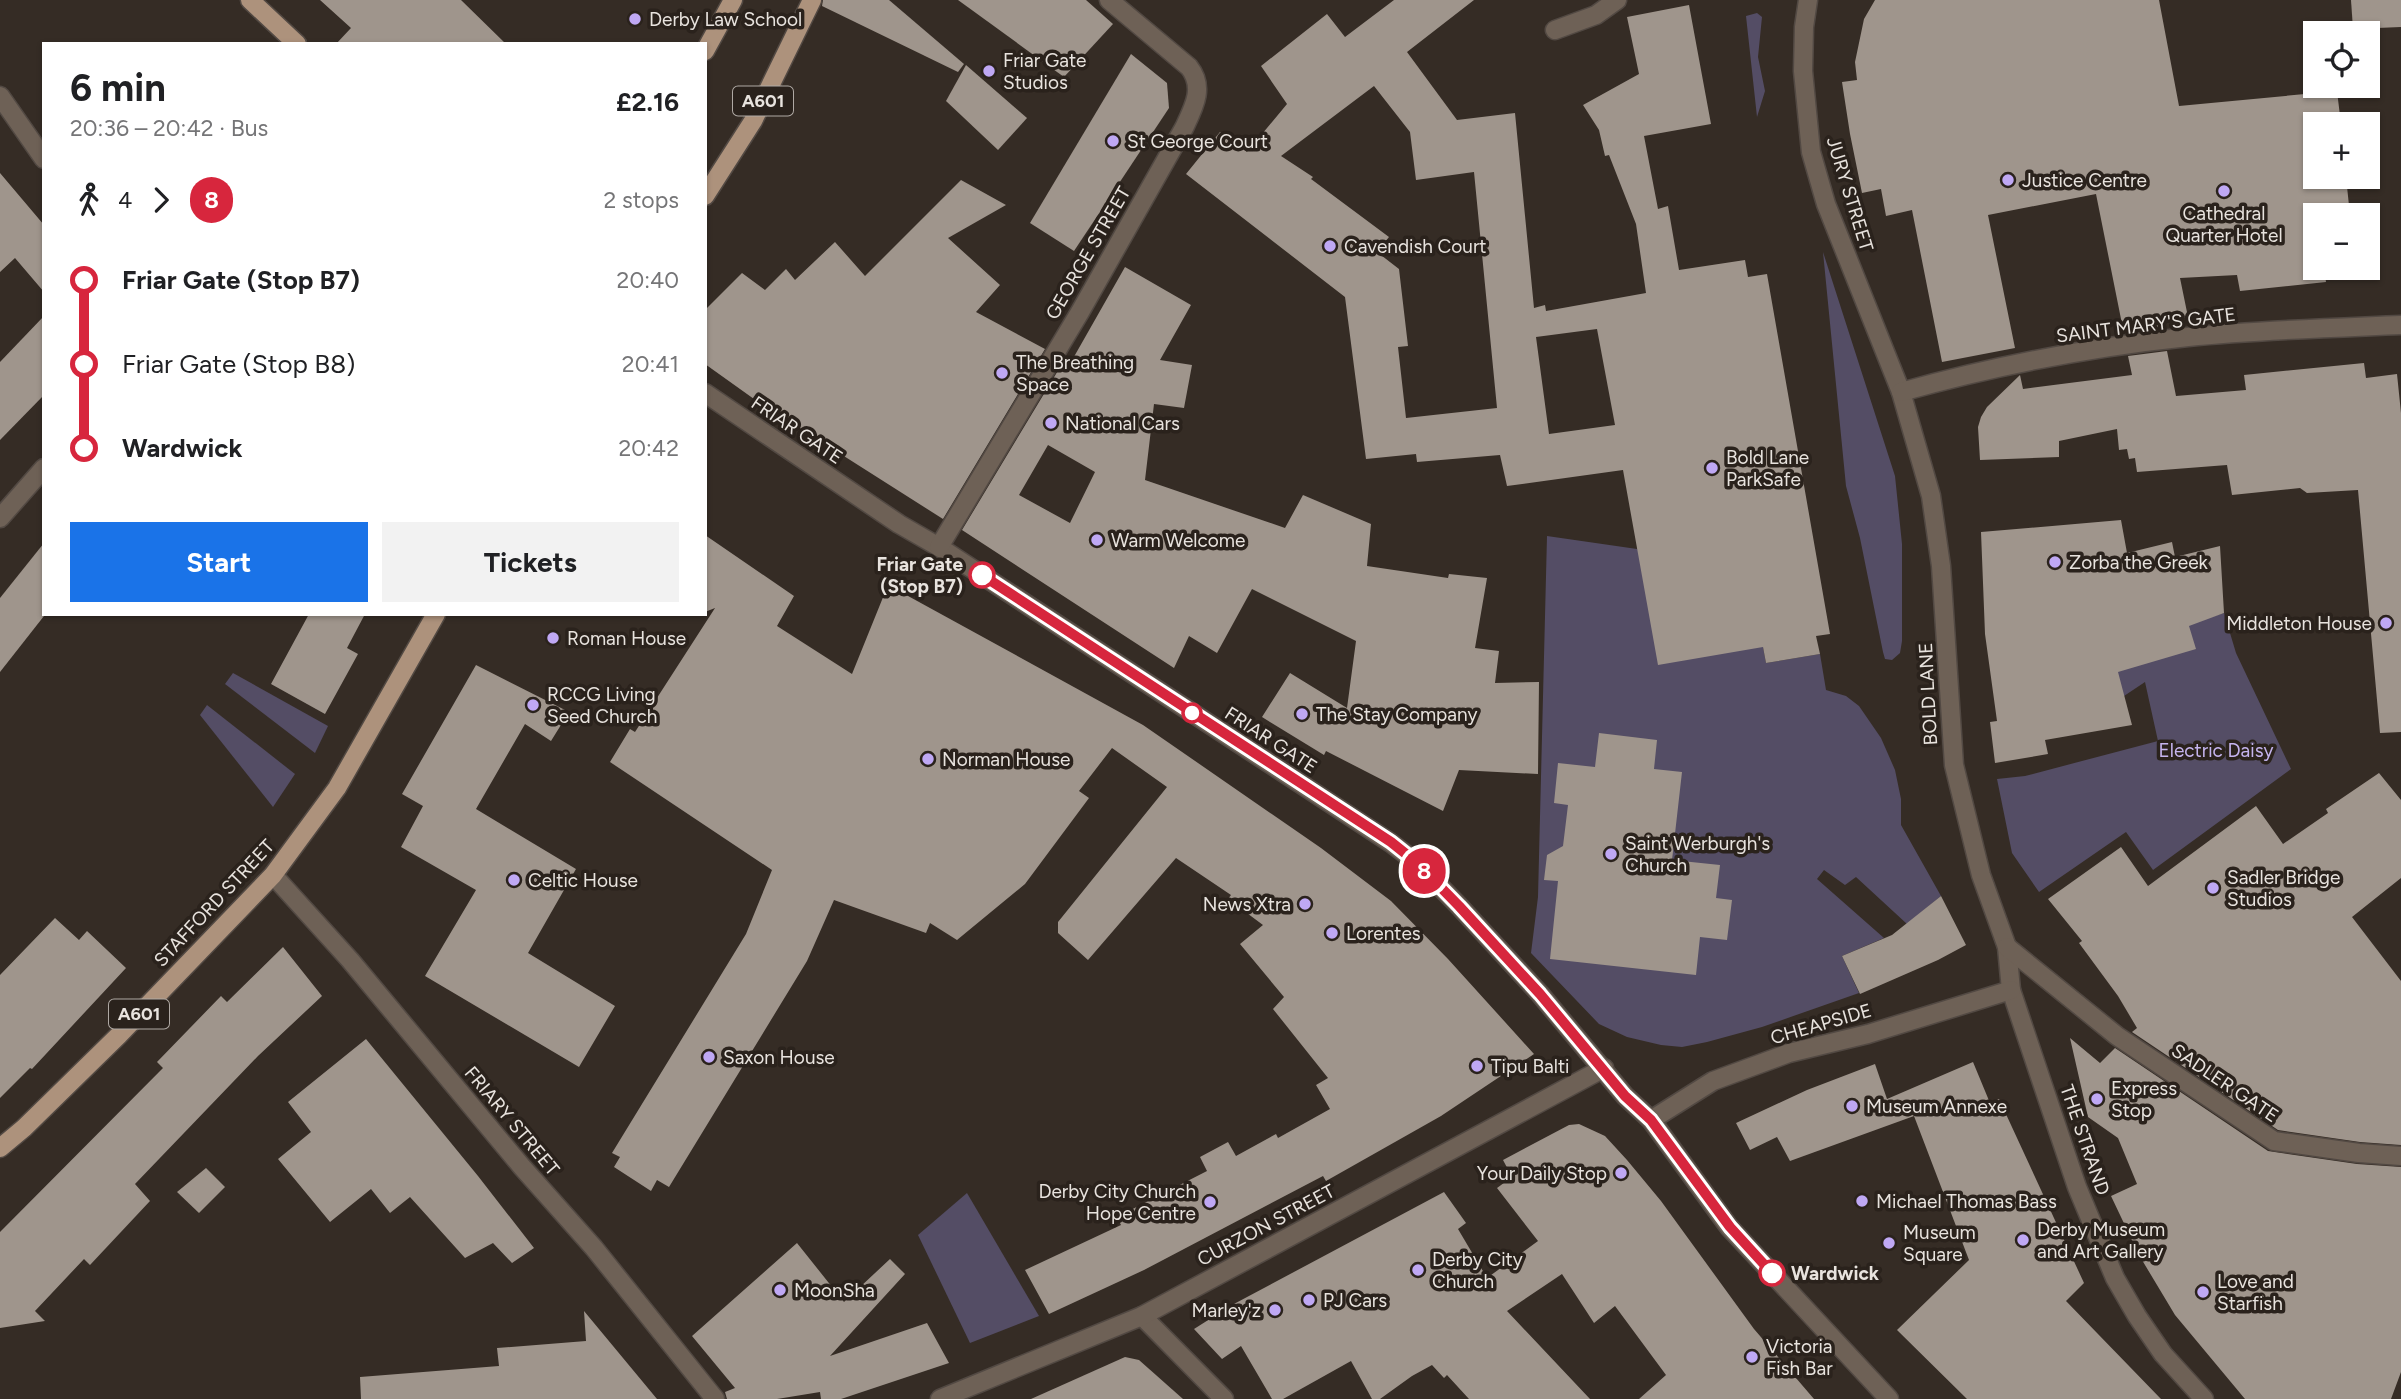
<!DOCTYPE html>
<meta charset="utf-8">
<style>
body{margin:0;font-family:Figtree,sans-serif;background:#f2f2f2;color:#202124;height:100vh;display:flex;flex-direction:column;font-size:26px;white-space:nowrap}
*{box-sizing:border-box;margin:0}
p{font-size:23px;color:#757577}
.icon{flex:none;width:38px;height:38px;fill:none;stroke:currentColor;stroke-width:2;stroke-linecap:round;stroke-linejoin:round}
.map{position:relative;flex:1;overflow:hidden}
.sheet{position:absolute;left:42px;top:42px;width:665px;height:574px;display:flex;flex-direction:column;background:#fff;border-radius:0px;box-shadow:0 2px 5px #0004}
.sheet>*{flex:none}
.badge{padding:0 14px;border-radius:23px;font-size:24px;line-height:46px}
.controls{position:absolute;left:2303px;top:21px;display:grid;gap:14px}
.controls a{display:grid;place-items:center;width:77px;height:77px;border-radius:0px;background:#fff;box-shadow:0 2px 5px #0004;font-size:35px}
.map>.badge{position:absolute;translate:-50% -50%;box-shadow:0 0 0 4px #fff}
.legs{display:flex;align-items:center;gap:10px;height:77px;padding:0 28px;font-size:23px}
.legs p{margin-inline-start:auto}
.headline{display:flex;align-items:center;justify-content:space-between;height:119px;padding:0 28px}
h1{font-size:38px;font-weight:700;line-height:52px}
.primary-button{display:flex;gap:14px;margin-top:auto;padding:14px 28px}
.primary-button a{flex:1;height:80px;border-radius:0px;background:#1a73e8;color:#fff;font-size:28px;font-weight:700;line-height:80px;text-align:center}
.primary-button a+a{background:#f2f2f2;color:#202124}
ul{padding:0 28px;list-style:none}
li{display:flex;align-items:center;gap:24px;height:84px;font-size:26px}
li i{display:grid;place-items:center;width:10px;height:100%;margin:0 9px;background:currentColor}
li i::after{content:'';width:18px;height:18px;margin:-9px;border:5px solid;border-radius:50%;background:#fff}
li p{margin-inline-start:auto}
li:first-child i{background:linear-gradient(#0000 50%,currentColor 0)}
li:last-child i{background:linear-gradient(currentColor 50%,#0000 0)}
.map>svg:first-child{display:block}
.green{fill:#544d65}
.building{fill:#9f958c;fill-rule:evenodd}
.lines{fill:none;stroke-linecap:round;stroke-linejoin:round}
.minor-casing{stroke:#524943;stroke-width:21}
.major-casing{stroke:#524943;stroke-width:21}
.minor{stroke:#6e6156;stroke-width:18}
.major{stroke:#ad927c;stroke-width:18}
.line-1-casing{stroke:#fff;stroke-width:16}
.line-1{stroke:#d7263d;stroke-width:10}
.poi-dot{fill:#bfa8f4;stroke:#2a221c;stroke-width:2.5}
.stop-1-dot{fill:#fff;stroke:#d7263d;stroke-width:3.5}
.labels{text-anchor:middle;dominant-baseline:central;stroke-width:7;stroke-linejoin:round;paint-order:stroke}
.shield{fill:#2a221c;stroke:#afa9a4;stroke-width:2}
.shield-label{font-size:18px;font-weight:bold;fill:#e8e3de}
.poi-label{font-size:19px;fill:#e8e3de;stroke:#2a221c;text-anchor:start}
.street-label{font-size:19px;fill:#e8e3de;stroke:#2a221c}
.stop-label{font-size:19px;font-weight:bold;fill:#e8e3de;stroke:#2a221c;text-anchor:end}
.park-label{font-size:19px;fill:#c5b4ee;stroke:#2a221c}
</style>
<div class="map">
<svg width="2401" height="1399" viewBox="0 0 2401 1399">
<rect width="100%" height="100%" fill="#352c25"/>
<g class="green">
<polygon points="1757,13 1762,17 1758,57 1765,91 1757,117 1746,16"/>
<polygon points="1823,252 1895,476 1902,544 1902,641 1900,653 1892,660 1885,659 1883,652 1860,538 1846,486"/>
<polygon points="1547,536 1637,549 1763,647 1766,663 1820,654 1826,690 1846,696 1859,706 1881,738 1895,770 1901,799 1901,825 1941,896 1907,924 1856,877 1845,885 1824,870 1817,879 1884,938 1842,956 1859,993 1762,1027 1707,1042 1682,1047 1661,1045 1627,1037 1599,1024 1531,953 1538,897"/>
<polygon points="2224,613 2236,653 2291,769 2153,870 2126,832 2039,892 2012,853 1997,779 2025,776 2158,741 2145,682 2124,696 2075,659"/>
<polygon points="233,673 328,726 315,753 225,684"/>
<polygon points="207,705 295,774 273,807 200,715"/>
<polygon points="967,1193 1039,1316 970,1343 918,1235"/>
</g>
<g class="building">
<polygon points="320,0 461,0 506,44 336,44 351,28"/>
<polygon points="823,0 889,0 964,64 958,72 822,6"/>
<polygon points="958,0 1086,0 1113,24 1064,77"/>
<path d="M1394 0H1474L1407 52 1457 120 1515 113 1534 308 1545 305 1546 311 1646 293 1636 224 1609 155 1605 156 1599 130 1583 105 1639 74 1627 17 1689 5 1711 124 1644 136 1658 209 1668 206 1679 270 1745 260 1748 277 1767 274 1830 634 1816 636 1820 654 1766 663 1763 647 1658 665 1623 470 1507 486 1500 455 1417 462 1416 454 1366 459 1345 297 1186 174 1220 132 1247 152 1287 104 1261 66 1327 14 1345 37ZM1374 86 1410 132 1416 180 1474 172 1497 408 1406 418 1398 347 1408 346 1399 269 1377 252 1389 237 1311 179 1313 177 1281 156ZM1597 329 1615 425 1549 434 1536 337Z"/>
<polygon points="1875,0 2159,0 2179,106 2337,91 2341,124 2315,124 2315,177 2346,177 2350,215 2315,215 2315,268 2324,268 2326,282 2240,291 2237,275 2180,278 2188,317 2161,322 2162,329 2124,334 2096,194 1988,215 2015,348 1942,362 1912,210 1886,216 1881,189 1862,193 1850,134 1842,82 1857,80 1855,62 1864,19"/>
<polygon points="2351,0 2401,0 2401,27 2353,29"/>
<polygon points="1131,54 1167,83 1169,108 1074,251 1030,223"/>
<polygon points="966,65 1027,118 998,150 946,101"/>
<polygon points="0,173 44,225 44,292 15,258 0,272"/>
<polygon points="961,180 1006,205 948,238 1000,285 976,312 1045,349 943,519 754,399 705,364 705,310 742,273 765,290 786,269 795,280 835,242 865,276"/>
<path d="M1125 267 1191 305 1160 360 1192 365 1184 408 1154 404 1145 480 1285 528 1303 495 1371 524 1367 566 1448 578 1449 574 1487 578 1475 648 1499 651 1495 683 1539 682 1538 774 1459 770 1443 811 1326 751 1324 755 1262 717 1290 673 1347 708 1356 641 1252 589 1217 653 1189 636 1174 668 962 530 1065 359 1071 362ZM1048 445 1095 472 1070 523 1019 495Z"/>
<polygon points="44,316 44,395 0,440 0,362"/>
<polygon points="2167,351 2176,396 2246,390 2244,375 2364,363 2366,378 2397,374 2401,413 2401,732 2380,733 2358,490 2307,493 2300,488 2232,495 2227,465 2137,472 2135,458 2129,459 2127,449 2119,450 2117,429 2059,441 2059,457 1980,460 1978,427 1981,417 1987,407 2020,375 2023,389 2132,375 2128,356"/>
<polygon points="2121,520 2127,553 2172,542 2175,557 2220,546 2224,613 2189,626 2196,649 2118,672 2132,725 2045,740 2048,754 1995,763 1990,722 1997,721 1985,634 1981,532"/>
<polygon points="705,535 794,596 777,626 852,674 888,585 1143,725 1321,848 1391,901 1448,959 1534,1054 1441,1116 1326,1181 1323,1176 1144,1270 1049,1314 1025,1270 1121,1225 1117,1217 1207,1171 1200,1157 1228,1142 1236,1156 1276,1134 1278,1138 1330,1109 1316,1085 1328,1078 1273,1009 1284,997 1240,944 1263,925 1228,899 1231,895 1176,858 1088,960 1058,933 1058,922 1167,787 1112,748 1079,791 1089,798 1025,884 957,940 930,923 926,933 834,900 807,961 669,1187 657,1180 651,1191 614,1167 620,1157 612,1153 746,934 772,870 610,762 630,729 635,732 715,608 705,612"/>
<polygon points="44,543 44,616 0,672 0,598"/>
<polygon points="309,614 365,614 347,648 358,654 325,714 271,684"/>
<polygon points="476,665 569,712 551,741 525,724 476,809 576,869 528,953 615,1006 579,1067 425,976 476,890 401,847 423,806 402,794"/>
<polygon points="1599,733 1657,740 1654,769 1682,772 1672,860 1720,865 1716,898 1732,900 1727,940 1700,937 1696,975 1550,959 1558,881 1544,880 1547,855 1563,846 1568,805 1554,803 1558,763 1595,767"/>
<polygon points="2379,773 2401,800 2401,878 2352,917 2401,981 2401,1145 2360,1142 2278,1130 2132,1032 2137,1028 2118,996 2079,943 2082,941 2048,899 2121,847 2148,886 2256,806 2283,844 2328,813 2326,809"/>
<polygon points="1941,896 1966,945 1938,960 1860,994 1842,956 1892,935"/>
<polygon points="55,918 79,940 87,931 126,968 32,1069 30,1068 0,1098 0,975"/>
<polygon points="283,947 322,996 258,1056 135,1184 150,1201 90,1265 84,1259 35,1311 45,1321 0,1328 0,1232 163,1068 157,1062 221,996 227,1002"/>
<polygon points="2070,1038 2100,1063 2115,1048 2268,1151 2357,1164 2401,1167 2401,1372 2391,1399 2245,1399 2175,1315 2139,1255 2111,1196 2137,1184 2118,1138 2088,1117"/>
<polygon points="366,1039 478,1176 534,1248 512,1263 493,1243 465,1258 410,1197 390,1213 371,1189 330,1222 278,1159 311,1132 288,1102"/>
<polygon points="1973,1062 1990,1103 1999,1099 2084,1283 2066,1301 2161,1399 1967,1399 1897,1330 1969,1260 1914,1116 1790,1161 1777,1137 1750,1150 1736,1123 1807,1090 1875,1064 1887,1099"/>
<polygon points="1579,1124 1605,1136 1627,1160 1661,1201 1754,1329 1814,1399 1639,1399 1666,1375 1615,1306 1594,1323 1562,1274 1507,1311 1590,1399 1469,1399 1447,1375 1444,1378 1432,1365 1412,1376 1380,1399 1372,1399 1351,1361 1283,1399 1272,1399 1241,1346 1222,1359 1194,1329 1232,1305 1444,1192 1466,1223 1458,1229 1487,1278 1538,1241 1497,1188 1512,1177 1503,1160 1569,1125"/>
<polygon points="206,1168 225,1187 199,1213 177,1192"/>
<polygon points="797,1243 844,1302 890,1259 905,1274 830,1356 927,1323 949,1363 841,1399 821,1399 820,1392 777,1399 727,1399 725,1392 735,1388 692,1336"/>
<polygon points="584,1311 657,1399 361,1399 360,1377 499,1366 497,1348 586,1341"/>
<polygon points="1125,1357 1139,1360 1183,1399 1031,1399"/>
</g>
<g class="lines">
<defs>
<g id="minor">
<polyline points="1808,0 1804,27 1803,71 1811,152 1826,204 1901,392 1931,496 1941,566 1954,765 1981,875 2007,947 2011,990 2077,1187 2115,1278 2137,1316 2163,1354 2204,1399"/>
<polyline points="1555,30 1596,15 1617,0"/>
<polyline points="0,96 44,159"/>
<path d="M1901 392C1994 366 2092 347 2188 337 2259 330 2330 328 2401 325"/>
<polyline points="705,393 899,524 939,547 1391,843 1416,862 1459,906 1540,994 1625,1096 1651,1120 1729,1227 1889,1399"/>
<polyline points="0,518 44,468"/>
<path d="M939 547 1080 312 1184 128C1194 107 1205 87 1189 67L1109 0"/>
<polyline points="273,875 350,960 522,1167 594,1248 715,1399"/>
<polyline points="2007,947 2117,1036 2274,1141 2359,1153 2401,1156"/>
<polyline points="1651,1120 1713,1081 1789,1053 1868,1034 2011,990"/>
<polyline points="1142,1316 1224,1399"/>
<polyline points="940,1399 1142,1316 1604,1068"/>
</g>
<g id="major">
<polyline points="250,0 297,44"/>
<polyline points="705,51 733,0"/>
<polyline points="705,196 753,121 812,0"/>
<polyline points="0,1148 24,1128 119,1035 273,875 337,788 436,614"/>
</g>
</defs>
<use href="#minor" class="minor-casing"/>
<use href="#major" class="major-casing"/>
<use href="#minor" class="minor"/>
<use href="#major" class="major"/>
</g>
<g class="lines">
<defs>
<polyline id="line-1" points="982,575 1391,842 1416,862 1459,906 1540,994 1625,1096 1651,1120 1730,1227 1772,1273"/>
</defs>
<use href="#line-1" class="line-1-casing"/>
<use href="#line-1" class="line-1"/>
</g>
<g class="poi-dot">
<circle cx="635" cy="19" r="7"/>
<circle cx="989" cy="71" r="7"/>
<circle cx="1113" cy="141" r="7"/>
<circle cx="2008" cy="180" r="7"/>
<circle cx="2224" cy="191" r="7"/>
<circle cx="1330" cy="246" r="7"/>
<circle cx="1002" cy="373" r="7"/>
<circle cx="1051" cy="423" r="7"/>
<circle cx="1712" cy="468" r="7"/>
<circle cx="1097" cy="540" r="7"/>
<circle cx="2055" cy="562" r="7"/>
<circle cx="2386" cy="623" r="7"/>
<circle cx="553" cy="638" r="7"/>
<circle cx="533" cy="705" r="7"/>
<circle cx="1302" cy="714" r="7"/>
<circle cx="928" cy="759" r="7"/>
<circle cx="1611" cy="854" r="7"/>
<circle cx="514" cy="880" r="7"/>
<circle cx="2213" cy="888" r="7"/>
<circle cx="1305" cy="904" r="7"/>
<circle cx="1332" cy="933" r="7"/>
<circle cx="709" cy="1057" r="7"/>
<circle cx="1477" cy="1066" r="7"/>
<circle cx="2097" cy="1099" r="7"/>
<circle cx="1852" cy="1106" r="7"/>
<circle cx="1621" cy="1173" r="7"/>
<circle cx="1862" cy="1201" r="7"/>
<circle cx="1210" cy="1202" r="7"/>
<circle cx="2023" cy="1240" r="7"/>
<circle cx="1889" cy="1243" r="7"/>
<circle cx="1418" cy="1270" r="7"/>
<circle cx="780" cy="1290" r="7"/>
<circle cx="2203" cy="1292" r="7"/>
<circle cx="1309" cy="1300" r="7"/>
<circle cx="1275" cy="1310" r="7"/>
<circle cx="1752" cy="1357" r="7"/>
</g>
<g class="stop-1-dot">
<circle cx="982" cy="575" r="12"/>
<circle cx="1192" cy="713" r="9"/>
<circle cx="1772" cy="1273" r="12"/>
</g>
<g class="labels">
<g class="shield">
<rect x="733" y="86.5" width="60" height="29" rx="5"/>
<rect x="109" y="999.5" width="60" height="29" rx="5"/>
</g>
<g class="shield-label">
<text x="763" y="101">A601</text>
<text x="139" y="1014">A601</text>
</g>
<g class="poi-label">
<text x="649" y="19">Derby Law School</text>
<text x="1003" y="60">Friar Gate<tspan x="1003" dy="22">Studios</tspan></text>
<text x="1127" y="141">St George Court</text>
<text x="2022" y="180">Justice Centre</text>
<text x="2224" y="213" text-anchor="middle">Cathedral<tspan x="2224" dy="22">Quarter Hotel</tspan></text>
<text x="1344" y="246">Cavendish Court</text>
<text x="1016" y="362">The Breathing<tspan x="1016" dy="22">Space</tspan></text>
<text x="1065" y="423">National Cars</text>
<text x="1726" y="457">Bold Lane<tspan x="1726" dy="22">ParkSafe</tspan></text>
<text x="1111" y="540">Warm Welcome</text>
<text x="2069" y="562">Zorba the Greek</text>
<text x="2372" y="623" text-anchor="end">Middleton House</text>
<text x="567" y="638">Roman House</text>
<text x="547" y="694">RCCG Living<tspan x="547" dy="22">Seed Church</tspan></text>
<text x="1316" y="714">The Stay Company</text>
<text x="942" y="759">Norman House</text>
<text x="1625" y="843">Saint Werburgh's<tspan x="1625" dy="22">Church</tspan></text>
<text x="2227" y="877">Sadler Bridge<tspan x="2227" dy="22">Studios</tspan></text>
<text x="528" y="880">Celtic House</text>
<text x="1291" y="904" text-anchor="end">News Xtra</text>
<text x="1346" y="933">Lorentes</text>
<text x="723" y="1057">Saxon House</text>
<text x="1491" y="1066">Tipu Balti</text>
<text x="2111" y="1088">Express<tspan x="2111" dy="22">Stop</tspan></text>
<text x="1866" y="1106">Museum Annexe</text>
<text x="1607" y="1173" text-anchor="end">Your Daily Stop</text>
<text x="1196" y="1191" text-anchor="end">Derby City Church<tspan x="1196" dy="22">Hope Centre</tspan></text>
<text x="1876" y="1201">Michael Thomas Bass</text>
<text x="2037" y="1229">Derby Museum<tspan x="2037" dy="22">and Art Gallery</tspan></text>
<text x="1903" y="1232">Museum<tspan x="1903" dy="22">Square</tspan></text>
<text x="1432" y="1259">Derby City<tspan x="1432" dy="22">Church</tspan></text>
<text x="2217" y="1281">Love and<tspan x="2217" dy="22">Starfish</tspan></text>
<text x="794" y="1290">MoonSha</text>
<text x="1323" y="1300">PJ Cars</text>
<text x="1261" y="1310" text-anchor="end">Marley'z</text>
<text x="1766" y="1346">Victoria<tspan x="1766" dy="22">Fish Bar</tspan></text>
</g>
<g class="street-label">
<text transform="translate(1850 194) rotate(73)">JURY STREET</text>
<text transform="translate(1088 253) rotate(-60)">GEORGE STREET</text>
<text transform="translate(2146 325) rotate(-7)">SAINT MARY'S GATE</text>
<text transform="translate(797 430) rotate(34)">FRIAR GATE</text>
<text transform="translate(1928 694) rotate(-93)">BOLD LANE</text>
<text transform="translate(1271 740) rotate(33)">FRIAR GATE</text>
<text transform="translate(214 903) rotate(-47)">STAFFORD STREET</text>
<text transform="translate(1821 1024) rotate(-16)">CHEAPSIDE</text>
<text transform="translate(2225 1083) rotate(34)">SADLER GATE</text>
<text transform="translate(512 1121) rotate(50)">FRIARY STREET</text>
<text transform="translate(2085 1140) rotate(71)">THE STRAND</text>
<text transform="translate(1266 1225) rotate(-28)">CURZON STREET</text>
</g>
<g class="stop-label">
<text x="963" y="564">Friar Gate<tspan x="963" dy="22">(Stop B7)</tspan></text>
<text x="1791" y="1273" text-anchor="start">Wardwick</text>
</g>
<g class="park-label">
<text x="2216" y="750">Electric Daisy</text>
</g>
</g>
</svg>
<div class="controls">
<a><svg class="icon" aria-label="locate" viewBox="0 0 24 24"><circle cx="12" cy="12" r="6"/><path d="M12 2v4M12 18v4M2 12h4M18 12h4"/></svg></a>
<a>+</a>
<a>−</a>
</div>
<b class="badge" style="left:1424px;top:871px;background:#d7263d;color:#fff">8</b>
<section class="sheet">
<div class="headline"><div><h1>6 min</h1><p>20:36 – 20:42 · Bus</p></div><b>£2.16</b></div>
<div class="legs"><svg class="icon" aria-label="walk" viewBox="0 0 24 24"><circle cx="13" cy="4" r="2"/><path d="M13 8l-2 6 4 7M11 14l-3 7M7 12l3-4h3l4 4"/></svg>4<svg class="icon" aria-label="forward" viewBox="0 0 24 24"><path d="M9 5l7 7-7 7"/></svg><b class="badge" style="background:#d7263d;color:#fff">8</b><p>2 stops</p></div>
<ul>
<li><i style="color:#d7263d"></i><b>Friar Gate (Stop B7)</b><p>20:40</p></li>
<li><i style="color:#d7263d"></i><span>Friar Gate (Stop B8)</span><p>20:41</p></li>
<li><i style="color:#d7263d"></i><b>Wardwick</b><p>20:42</p></li>
</ul>
<div class="primary-button"><a>Start</a><a>Tickets</a></div>
</section>
</div>
